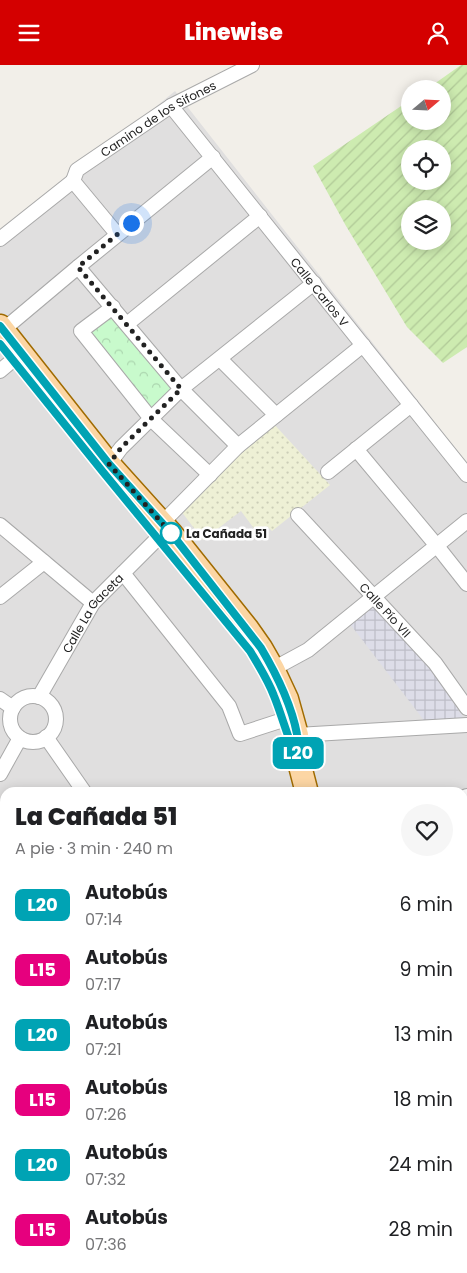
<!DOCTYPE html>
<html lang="es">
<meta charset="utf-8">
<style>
body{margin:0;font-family:Poppins,sans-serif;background:#f6f6f6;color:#202124;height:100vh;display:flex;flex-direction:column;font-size:19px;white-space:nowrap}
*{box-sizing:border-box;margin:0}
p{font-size:16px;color:#757577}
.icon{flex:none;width:28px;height:28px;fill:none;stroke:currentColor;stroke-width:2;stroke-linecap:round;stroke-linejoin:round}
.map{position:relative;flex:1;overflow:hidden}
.sheet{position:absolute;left:0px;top:722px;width:468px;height:486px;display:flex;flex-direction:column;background:#fff;border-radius:15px 15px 0 0;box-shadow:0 2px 12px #0003}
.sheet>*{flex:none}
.badge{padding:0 10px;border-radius:8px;font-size:18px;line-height:32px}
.needle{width:32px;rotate:71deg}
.fabs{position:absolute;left:401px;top:15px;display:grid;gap:10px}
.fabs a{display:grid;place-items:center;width:50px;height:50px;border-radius:50%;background:#fff;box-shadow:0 2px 12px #0003;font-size:25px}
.you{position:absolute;width:25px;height:25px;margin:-12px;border:4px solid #fff;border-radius:50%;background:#1a73e8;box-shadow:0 0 0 8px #1a73e833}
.map>.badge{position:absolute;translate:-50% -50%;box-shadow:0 0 0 2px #fff}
.round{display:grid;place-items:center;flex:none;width:52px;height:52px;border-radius:26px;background:#f6f6f6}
.summary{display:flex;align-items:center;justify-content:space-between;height:85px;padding:0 15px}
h1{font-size:24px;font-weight:800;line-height:38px}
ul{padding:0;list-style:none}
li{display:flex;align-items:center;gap:15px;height:65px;padding:0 15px}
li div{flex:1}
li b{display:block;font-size:19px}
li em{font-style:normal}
li .badge{min-width:55px;font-weight:700;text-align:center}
header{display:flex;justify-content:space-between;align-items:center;height:65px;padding:0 15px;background:#d40000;color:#fff;font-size:22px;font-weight:800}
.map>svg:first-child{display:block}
.residential{fill:#e0dfdf;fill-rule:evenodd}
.farmland{fill:url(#farmland-dots)}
.park{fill:url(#park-crowns)}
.garden{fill:url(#garden-furrows);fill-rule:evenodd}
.plaza{fill:url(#plaza-grid)}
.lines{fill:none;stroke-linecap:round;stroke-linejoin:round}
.street-casing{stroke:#a9a9a9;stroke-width:16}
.primary-casing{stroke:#a06b00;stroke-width:25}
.street{stroke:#fff;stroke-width:14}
.primary{stroke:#fcd6a4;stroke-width:22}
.line-casing{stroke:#fff;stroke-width:11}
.line{stroke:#00a3b4;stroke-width:8}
.walk{stroke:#222;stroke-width:5;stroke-dasharray:0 9}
.stop-dot{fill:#fff;stroke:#00a3b4;stroke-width:2.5}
.labels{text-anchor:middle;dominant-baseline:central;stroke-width:5;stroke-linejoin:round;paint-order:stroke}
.street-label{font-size:12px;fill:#222;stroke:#fff}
.stop-label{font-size:12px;font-weight:bold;fill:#222;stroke:#fff;text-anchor:start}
</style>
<header><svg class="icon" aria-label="menu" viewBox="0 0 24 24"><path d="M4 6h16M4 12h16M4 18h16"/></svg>Linewise<svg class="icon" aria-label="person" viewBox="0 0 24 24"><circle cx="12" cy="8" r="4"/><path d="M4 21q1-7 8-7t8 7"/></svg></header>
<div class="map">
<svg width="467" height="1208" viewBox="0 0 467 1208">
<defs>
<pattern id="farmland-dots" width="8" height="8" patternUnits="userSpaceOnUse" patternTransform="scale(1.25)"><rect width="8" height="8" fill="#eef0d5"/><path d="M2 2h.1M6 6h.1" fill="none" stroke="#ccceb7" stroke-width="1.8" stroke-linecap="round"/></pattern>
<pattern id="park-crowns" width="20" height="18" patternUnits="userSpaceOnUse" patternTransform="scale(1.25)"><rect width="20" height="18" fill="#c8facc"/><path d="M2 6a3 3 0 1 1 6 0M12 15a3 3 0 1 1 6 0" fill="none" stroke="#acd6af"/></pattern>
<pattern id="garden-furrows" width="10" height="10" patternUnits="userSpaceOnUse" patternTransform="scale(1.25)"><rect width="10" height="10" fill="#cdebb0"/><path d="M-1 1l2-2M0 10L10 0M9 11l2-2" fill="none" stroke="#b0c997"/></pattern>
<pattern id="plaza-grid" width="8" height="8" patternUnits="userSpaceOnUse" patternTransform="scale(1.25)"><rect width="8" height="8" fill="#dddde8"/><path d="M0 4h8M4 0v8" fill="none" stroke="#bdbdc7"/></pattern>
</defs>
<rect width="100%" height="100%" fill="#f2efe9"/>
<path class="residential" d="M175 26 467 398V1208H0V170ZM5 728H462V1204H5Z"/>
<polygon class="farmland" points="272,357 330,420 272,466 267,461 258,469 241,446 203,475 181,446"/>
<polygon class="park" points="113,242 181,324 152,355 81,266"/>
<path class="garden" d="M461 0H467V282L443 298 407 262 346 161 313 101 410 35V56H442V24H427ZM410 84H442V116H410ZM410 144H442V176H410Z"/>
<polygon class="plaza" points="374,540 435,610 463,652 460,656 426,658 350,559"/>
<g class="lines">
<defs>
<g id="street">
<path id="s1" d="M171 41 467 410"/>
<path id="s2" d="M73 116 77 105 171 41 252 0"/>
<polyline points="73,116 117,169"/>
<polyline points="0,174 73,116"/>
<polyline points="78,202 181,324 238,381"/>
<polyline points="113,242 81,266 152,355 210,410"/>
<polyline points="127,259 260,151"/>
<polyline points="3,265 78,202 213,92"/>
<polyline points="220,294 276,350"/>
<polyline points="0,306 13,295"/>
<polyline points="356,384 437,481 467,519"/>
<polyline points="109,399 121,383 181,324 314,218"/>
<polyline points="328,407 411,340"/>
<path id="s3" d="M298 450 435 598 467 643"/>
<polyline points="162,458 238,381 363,280"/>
<polyline points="0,460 93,538"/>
<polyline points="123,508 229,641 240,669 283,655"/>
<polyline points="0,532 44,497"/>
<polyline points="273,604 308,585 467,456"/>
<circle cx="33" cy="654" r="23"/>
<path id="s4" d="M39 632 93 538 158 473"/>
<polyline points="0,634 13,643"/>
<polyline points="297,670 467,660"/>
<polyline points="46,672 85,728"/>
<polyline points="0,709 20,673"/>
<polyline points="462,733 467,731"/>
<polyline points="462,807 467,806"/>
<polyline points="462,851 467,859"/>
<polyline points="462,881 467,880"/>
<polyline points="0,926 5,917"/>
<polyline points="462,933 467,932"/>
<polyline points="0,1022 5,1027"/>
<polyline points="0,1069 5,1063"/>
<polyline points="467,1073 467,1082"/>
<polyline points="0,1098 5,1102"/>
<polyline points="462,1103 467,1099"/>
<polyline points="462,1129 467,1133"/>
<polyline points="0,1147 5,1142"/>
<polyline points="265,1204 269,1208"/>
<polyline points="324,1204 328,1208"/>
<polyline points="176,1208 180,1204"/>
<polyline points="283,1208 287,1204"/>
</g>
<g id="primary">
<polyline points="0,261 109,399 171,468 247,563 261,583 273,604 287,634 297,670 299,697 307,728"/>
<polyline points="386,1204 386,1208"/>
</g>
</defs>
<use href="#street" class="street-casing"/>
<use href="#primary" class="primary-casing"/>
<use href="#street" class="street"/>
<use href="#primary" class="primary"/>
</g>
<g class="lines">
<defs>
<path id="line" d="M0 261 109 399 171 468 261 583C277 610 291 638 297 669 299 678 298 688 299 697 288 676 283 653 274 631 268 615 259 601 250 586L103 407 0 279"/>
</defs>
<use href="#line" class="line-casing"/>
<use href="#line" class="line"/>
<polyline class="walk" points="131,158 78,202 181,324 121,383 109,399 171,468"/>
</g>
<circle class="stop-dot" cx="171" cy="468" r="10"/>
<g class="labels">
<g class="street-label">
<text stroke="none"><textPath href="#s2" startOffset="108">Camino de los Sifones</textPath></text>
<text stroke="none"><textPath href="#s1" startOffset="238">Calle Carlos V</textPath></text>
<text stroke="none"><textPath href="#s3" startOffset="129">Calle Pío VII</textPath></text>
<text stroke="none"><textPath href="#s4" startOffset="100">Calle La Gaceta</textPath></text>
</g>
<g class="stop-label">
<text x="186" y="468">La Cañada 51</text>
</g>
</g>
</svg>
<div class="fabs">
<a><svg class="needle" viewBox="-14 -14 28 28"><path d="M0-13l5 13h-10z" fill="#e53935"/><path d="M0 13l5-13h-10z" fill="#757577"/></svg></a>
<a><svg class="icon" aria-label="locate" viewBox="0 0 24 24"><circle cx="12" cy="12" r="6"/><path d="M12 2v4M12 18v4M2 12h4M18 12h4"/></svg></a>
<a><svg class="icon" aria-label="layers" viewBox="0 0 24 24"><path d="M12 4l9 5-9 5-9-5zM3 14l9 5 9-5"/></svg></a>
</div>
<div class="you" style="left:131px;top:158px"></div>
<b class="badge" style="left:298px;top:688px;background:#00a3b4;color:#fff">L20</b>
<section class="sheet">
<div class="summary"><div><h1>La Cañada 51</h1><p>A pie · 3 min · 240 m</p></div><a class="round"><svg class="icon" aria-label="heart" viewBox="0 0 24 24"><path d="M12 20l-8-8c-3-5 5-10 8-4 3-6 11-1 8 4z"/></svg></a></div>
<ul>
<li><span class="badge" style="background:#00a3b4;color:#fff">L20</span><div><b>Autobús</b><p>07:14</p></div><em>6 min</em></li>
<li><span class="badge" style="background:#e6007e;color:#fff">L15</span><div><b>Autobús</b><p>07:17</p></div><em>9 min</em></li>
<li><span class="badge" style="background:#00a3b4;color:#fff">L20</span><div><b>Autobús</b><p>07:21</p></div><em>13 min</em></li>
<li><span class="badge" style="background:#e6007e;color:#fff">L15</span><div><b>Autobús</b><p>07:26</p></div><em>18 min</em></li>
<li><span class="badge" style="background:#00a3b4;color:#fff">L20</span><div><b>Autobús</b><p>07:32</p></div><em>24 min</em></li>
<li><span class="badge" style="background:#e6007e;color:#fff">L15</span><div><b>Autobús</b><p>07:36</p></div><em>28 min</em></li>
</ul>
</section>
</div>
